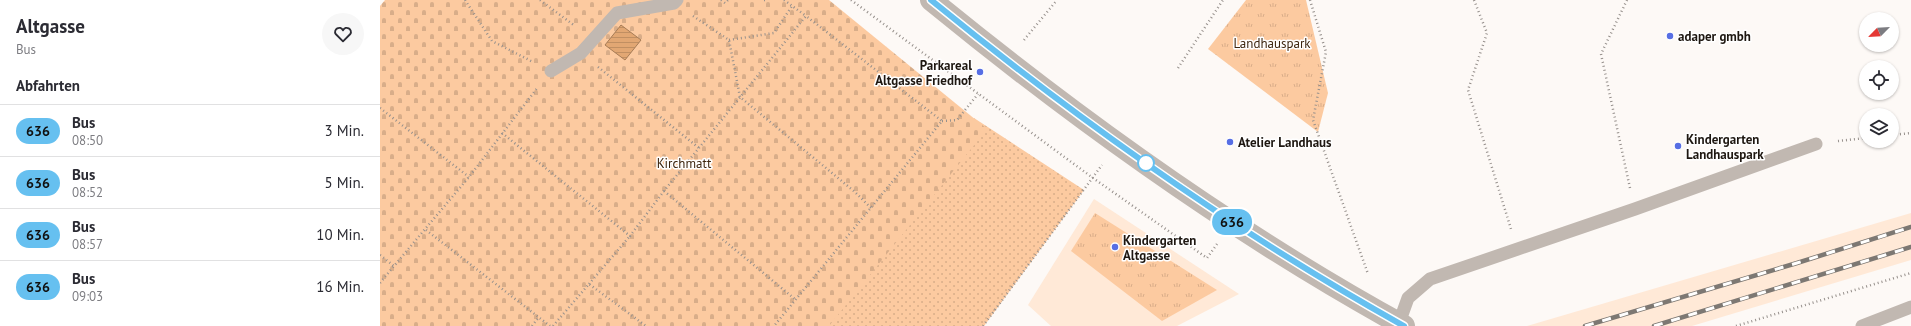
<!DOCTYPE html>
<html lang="de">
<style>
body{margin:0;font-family:"PT Sans",sans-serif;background:#f7f7f7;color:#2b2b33;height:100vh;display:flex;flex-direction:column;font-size:15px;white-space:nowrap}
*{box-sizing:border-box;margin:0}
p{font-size:13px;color:#7c7c81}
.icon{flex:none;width:22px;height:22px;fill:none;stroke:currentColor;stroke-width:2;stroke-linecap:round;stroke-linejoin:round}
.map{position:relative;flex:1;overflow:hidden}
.drawer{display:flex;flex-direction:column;background:#fff;width:380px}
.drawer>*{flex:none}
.badge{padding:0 8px;border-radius:13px;font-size:14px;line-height:26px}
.needle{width:26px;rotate:246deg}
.tools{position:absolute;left:1479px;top:12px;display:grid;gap:8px}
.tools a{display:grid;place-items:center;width:40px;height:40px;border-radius:50%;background:#fff;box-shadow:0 1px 3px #0004;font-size:20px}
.map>.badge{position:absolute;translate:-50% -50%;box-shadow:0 0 0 2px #fff}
h2{padding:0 16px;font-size:15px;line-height:36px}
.round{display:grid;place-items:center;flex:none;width:42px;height:42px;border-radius:21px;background:#f7f7f7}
.overview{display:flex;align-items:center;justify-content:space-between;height:68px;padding:0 16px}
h1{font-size:19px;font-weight:700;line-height:30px}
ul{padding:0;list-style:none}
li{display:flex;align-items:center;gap:12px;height:52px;padding:0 16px;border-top:1px solid #e1e1e2}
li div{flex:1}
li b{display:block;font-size:15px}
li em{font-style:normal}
li .badge{min-width:44px;font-weight:700;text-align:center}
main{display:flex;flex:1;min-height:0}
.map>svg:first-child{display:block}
.built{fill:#ffe9d7}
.grass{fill:url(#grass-dots)}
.cemetery{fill:url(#cemetery-stones)}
.park{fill:url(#park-tufts)}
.water{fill:url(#water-rules);stroke:#a77c56}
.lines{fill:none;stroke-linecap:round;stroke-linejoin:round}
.path{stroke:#96908c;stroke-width:2.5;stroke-dasharray:1 3;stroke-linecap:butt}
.service{stroke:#c1b8b1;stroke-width:13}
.minor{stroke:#c1b8b1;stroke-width:22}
.rail-casing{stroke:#7d7873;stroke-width:4.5}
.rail{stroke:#fff;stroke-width:3;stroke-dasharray:9;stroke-linecap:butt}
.line-casing{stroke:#fff;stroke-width:9}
.line{stroke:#66c0f0;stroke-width:6}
.poi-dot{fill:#576ee4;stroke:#fff;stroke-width:1.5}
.stop-dot{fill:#fff;stroke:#66c0f0;stroke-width:2}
.labels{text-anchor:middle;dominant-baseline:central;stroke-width:3;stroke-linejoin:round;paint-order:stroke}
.poi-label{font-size:13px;font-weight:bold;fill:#1e1711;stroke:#fff;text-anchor:start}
.park-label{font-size:13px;fill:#3d250e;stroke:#fff}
</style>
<main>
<section class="drawer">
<div class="overview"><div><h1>Altgasse</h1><p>Bus</p></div><a class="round"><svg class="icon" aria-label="heart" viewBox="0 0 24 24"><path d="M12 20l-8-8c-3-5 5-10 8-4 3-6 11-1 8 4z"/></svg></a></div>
<h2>Abfahrten</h2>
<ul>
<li><span class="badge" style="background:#66c0f0;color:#111">636</span><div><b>Bus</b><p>08:50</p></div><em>3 Min.</em></li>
<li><span class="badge" style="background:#66c0f0;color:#111">636</span><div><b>Bus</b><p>08:52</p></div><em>5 Min.</em></li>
<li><span class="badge" style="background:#66c0f0;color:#111">636</span><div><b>Bus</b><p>08:57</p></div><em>10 Min.</em></li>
<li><span class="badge" style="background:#66c0f0;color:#111">636</span><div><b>Bus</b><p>09:03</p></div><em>16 Min.</em></li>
</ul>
</section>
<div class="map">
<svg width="1531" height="326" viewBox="0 0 1531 326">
<defs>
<pattern id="grass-dots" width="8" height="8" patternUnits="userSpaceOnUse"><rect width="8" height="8" fill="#fccaa0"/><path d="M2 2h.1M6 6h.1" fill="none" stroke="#d8ad89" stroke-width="1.8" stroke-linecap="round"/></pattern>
<pattern id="cemetery-stones" width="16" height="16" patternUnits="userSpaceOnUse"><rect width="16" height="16" fill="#fccaa0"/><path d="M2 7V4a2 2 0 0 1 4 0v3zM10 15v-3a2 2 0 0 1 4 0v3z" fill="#d8ad89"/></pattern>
<pattern id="park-tufts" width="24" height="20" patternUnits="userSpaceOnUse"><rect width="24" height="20" fill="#fccaa0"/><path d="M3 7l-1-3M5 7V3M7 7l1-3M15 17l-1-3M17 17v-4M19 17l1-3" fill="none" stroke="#d8ad89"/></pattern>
<pattern id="water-rules" width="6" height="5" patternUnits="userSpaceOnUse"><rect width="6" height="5" fill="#e2a773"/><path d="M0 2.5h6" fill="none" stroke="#c18f62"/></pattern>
</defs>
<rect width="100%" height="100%" fill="#fdf9f6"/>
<g class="built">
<polygon points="714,199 859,294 797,326 671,326 648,305"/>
<polygon points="1531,213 1531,260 1312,326 1147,326"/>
</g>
<polygon class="grass" points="594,118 704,190 604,326 426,326"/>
<polygon class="cemetery" points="5,0 449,0 607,129 449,326 0,326 0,6"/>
<g class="park">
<polygon points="866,0 926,0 948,93 938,132 828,49"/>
<polygon points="715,213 837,290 782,321 691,251"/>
</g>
<polygon class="water" points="241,25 261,40 245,60 225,45"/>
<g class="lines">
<g class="path">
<polyline points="85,0 112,41 153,62"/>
<polyline points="160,0 195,26"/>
<polyline points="341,0 345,3 348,0"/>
<polyline points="384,0 386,0"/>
<polyline points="404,0 426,16"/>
<polyline points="471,0 713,178 827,258 837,244"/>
<polyline points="930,0 946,52 933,120 988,274"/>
<polyline points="1094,0 1107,33 1088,90 1131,229"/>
<polyline points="1247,0 1221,54 1250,188"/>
<polyline points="313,16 349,40 360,97 475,192 491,208"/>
<polyline points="349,40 394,33 412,6"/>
<polyline points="644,40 677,0"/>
<polyline points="218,67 319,148"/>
<polyline points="798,68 843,0"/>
<polyline points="0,108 89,177"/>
<polyline points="562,121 577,120 598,94"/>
<polyline points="122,133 250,236 284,191 426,16 562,121 394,326"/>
<polyline points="1512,135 1531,133"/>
<polyline points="1458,141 1486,138"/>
<polyline points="284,191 416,300"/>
<polyline points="46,230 170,326"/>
<polyline points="0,255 14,266 89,177 158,87"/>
<polyline points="0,283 14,266"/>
<polyline points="209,284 250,236"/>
<polyline points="152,326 159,317"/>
<polyline points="173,326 209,284 266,326"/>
<polyline points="603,326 722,165"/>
<polyline points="1356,326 1531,273"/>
</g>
<g class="service">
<polyline points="171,71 201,53 237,13 294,3 297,0"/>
<polyline points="1019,323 1028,298 1050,279 1255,209 1436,144"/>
<polyline points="1482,326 1531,307"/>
</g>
<path class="minor" d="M551 0C699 121 856 234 1024 326"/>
<defs>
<g id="rail">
<polyline points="1205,326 1417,263 1531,227"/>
<polyline points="1274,326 1531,247"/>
</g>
</defs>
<use href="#rail" class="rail-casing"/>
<use href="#rail" class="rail"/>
</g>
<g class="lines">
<defs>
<path id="line" d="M551 0C699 121 857 233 1024 326"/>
</defs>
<use href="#line" class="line-casing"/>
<use href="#line" class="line"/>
</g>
<g class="poi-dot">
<circle cx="1290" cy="36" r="4"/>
<circle cx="600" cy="72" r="4"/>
<circle cx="850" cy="142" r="4"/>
<circle cx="1298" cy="146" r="4"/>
<circle cx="735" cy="247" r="4"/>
</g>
<circle class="stop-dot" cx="766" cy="163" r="8"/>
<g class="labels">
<g class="poi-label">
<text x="1298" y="36">adaper gmbh</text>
<text x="592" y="65" text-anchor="end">Parkareal<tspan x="592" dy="15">Altgasse Friedhof</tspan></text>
<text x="1306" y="139">Kindergarten<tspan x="1306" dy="15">Landhauspark</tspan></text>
<text x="858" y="142">Atelier Landhaus</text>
<text x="743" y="240">Kindergarten<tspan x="743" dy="15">Altgasse</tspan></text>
</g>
<g class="park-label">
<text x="892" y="43">Landhauspark</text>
<text x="304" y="163">Kirchmatt</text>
</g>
</g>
</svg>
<div class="tools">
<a><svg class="needle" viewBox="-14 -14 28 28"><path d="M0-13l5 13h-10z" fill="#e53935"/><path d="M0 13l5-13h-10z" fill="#7c7c81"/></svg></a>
<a><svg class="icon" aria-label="locate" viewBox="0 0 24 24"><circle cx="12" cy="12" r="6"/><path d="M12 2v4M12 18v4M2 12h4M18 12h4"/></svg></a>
<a><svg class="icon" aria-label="layers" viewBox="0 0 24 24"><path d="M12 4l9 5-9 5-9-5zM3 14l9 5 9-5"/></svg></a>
</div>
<b class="badge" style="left:852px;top:222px;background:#66c0f0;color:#111">636</b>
</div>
</main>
